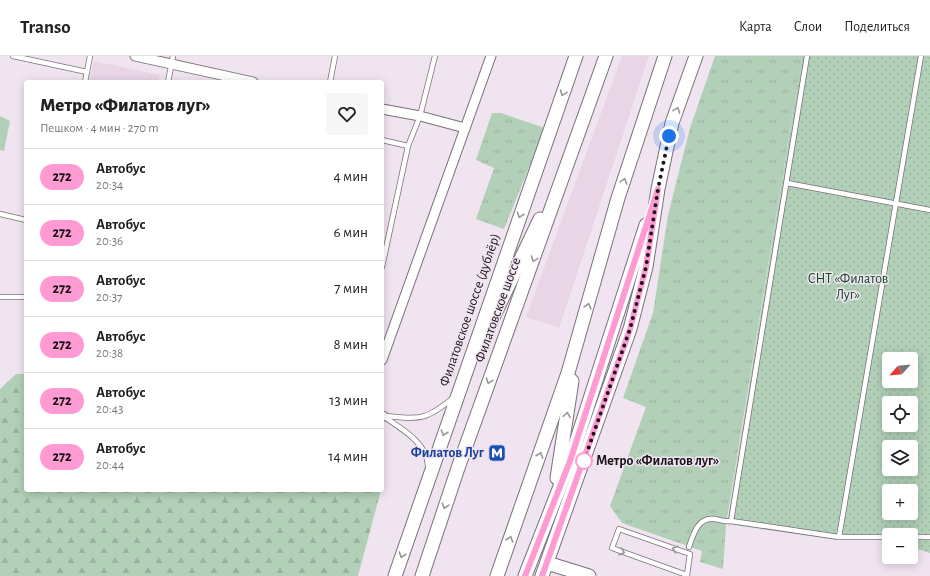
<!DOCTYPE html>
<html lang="ru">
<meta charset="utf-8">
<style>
body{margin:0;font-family:"Alegreya Sans",sans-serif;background:#f6f6f6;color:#222;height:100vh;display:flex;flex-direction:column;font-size:15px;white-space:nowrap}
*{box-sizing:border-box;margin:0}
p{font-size:13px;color:#767676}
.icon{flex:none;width:22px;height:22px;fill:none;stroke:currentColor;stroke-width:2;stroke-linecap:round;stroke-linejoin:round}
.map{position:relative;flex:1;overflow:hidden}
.details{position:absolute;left:24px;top:24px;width:360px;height:412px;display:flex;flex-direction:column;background:#fff;border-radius:4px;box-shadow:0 2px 10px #0003}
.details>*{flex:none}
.badge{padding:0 8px;border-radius:13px;font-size:14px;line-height:26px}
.needle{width:26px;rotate:243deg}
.fabs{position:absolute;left:882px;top:296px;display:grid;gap:8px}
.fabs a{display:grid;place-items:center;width:36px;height:36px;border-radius:4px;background:#fff;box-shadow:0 2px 10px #0003;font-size:20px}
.you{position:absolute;width:20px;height:20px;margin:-10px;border:3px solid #fff;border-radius:50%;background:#1a73e8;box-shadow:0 0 0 6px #1a73e833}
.map>.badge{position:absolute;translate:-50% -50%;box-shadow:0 0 0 2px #fff}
.round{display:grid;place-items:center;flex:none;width:42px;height:42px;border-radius:4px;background:#f6f6f6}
.summary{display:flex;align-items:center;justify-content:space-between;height:68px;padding:0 16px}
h1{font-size:19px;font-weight:800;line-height:30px}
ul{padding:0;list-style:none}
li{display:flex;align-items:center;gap:12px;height:56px;padding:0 16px;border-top:1px solid #e0e0e0}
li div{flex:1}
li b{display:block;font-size:15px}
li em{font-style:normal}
li .badge{min-width:44px;font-weight:700;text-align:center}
header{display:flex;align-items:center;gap:24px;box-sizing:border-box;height:56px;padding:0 20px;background:#fff;border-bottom:1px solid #e0e0e0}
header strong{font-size:19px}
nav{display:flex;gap:22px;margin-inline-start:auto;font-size:14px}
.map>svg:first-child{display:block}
.built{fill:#e8d6e7}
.grass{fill:url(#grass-tufts)}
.forest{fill:url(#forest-firs)}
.park{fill:#b2d0b7}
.garden{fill:url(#garden-dots);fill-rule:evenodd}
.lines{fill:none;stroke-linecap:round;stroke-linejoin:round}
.lane-casing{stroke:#7b707a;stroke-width:6}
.street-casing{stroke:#7b707a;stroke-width:11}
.secondary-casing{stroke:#7b707a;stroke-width:15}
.lane{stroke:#fff;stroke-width:4.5}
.street{stroke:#fff;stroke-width:9}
.secondary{stroke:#fff;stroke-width:13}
.oneway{stroke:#979597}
.line-casing{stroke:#fff;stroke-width:9}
.line{stroke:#ff9ad2;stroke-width:6}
.walk{stroke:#181418;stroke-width:4;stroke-dasharray:0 7.2}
.stop-dot{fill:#fff;stroke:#ff9ad2;stroke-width:2}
.labels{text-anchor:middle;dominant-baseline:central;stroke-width:3;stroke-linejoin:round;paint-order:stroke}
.park-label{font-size:14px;fill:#0f4822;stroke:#f0e4f0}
.street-label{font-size:14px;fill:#181418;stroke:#f0e4f0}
.transit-label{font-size:14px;font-weight:bold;fill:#164399;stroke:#f0e4f0;text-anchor:end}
.stop-label{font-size:14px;font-weight:bold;fill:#181418;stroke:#f0e4f0;text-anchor:start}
</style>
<header>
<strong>Transo</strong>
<nav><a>Карта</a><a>Слои</a><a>Поделиться</a></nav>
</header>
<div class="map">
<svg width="930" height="520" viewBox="0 0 930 520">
<defs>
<pattern id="grass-tufts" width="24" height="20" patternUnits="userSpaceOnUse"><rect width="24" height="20" fill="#b2d0b7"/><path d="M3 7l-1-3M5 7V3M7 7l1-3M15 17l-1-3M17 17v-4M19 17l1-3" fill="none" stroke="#98b29d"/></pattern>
<pattern id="forest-firs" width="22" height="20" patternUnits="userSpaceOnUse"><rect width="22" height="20" fill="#b2d0b7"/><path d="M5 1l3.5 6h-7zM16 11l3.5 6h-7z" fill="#98b29d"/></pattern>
<pattern id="garden-dots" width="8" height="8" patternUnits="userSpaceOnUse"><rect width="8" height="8" fill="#b2d0b7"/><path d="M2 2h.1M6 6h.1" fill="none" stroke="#98b29d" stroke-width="1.8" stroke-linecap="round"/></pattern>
</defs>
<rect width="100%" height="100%" fill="#f0e4f0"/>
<g class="built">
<polygon points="622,0 649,0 559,272 526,261"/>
<polygon points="94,5 160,19 158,26 89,26"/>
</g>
<g class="grass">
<polygon points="715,0 802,0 726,469 723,513 700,506 702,495 622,467 610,450 646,351 623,342 653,257 668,159 690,72"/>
<polygon points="492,57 501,57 545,72 504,173 476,163 494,112 476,104"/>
</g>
<polygon class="forest" points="16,318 26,318 26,434 381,434 358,520 0,520 0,333"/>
<polygon class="park" points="0,60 10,65 4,95 0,94"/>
<path class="garden" d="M802 0H930V497L911 491V479H889V485L884 483 837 484 727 468ZM889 303H911V325H889ZM889 347H911V369H889ZM889 391H911V413H889ZM889 435H911V457H889Z"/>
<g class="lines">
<defs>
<g id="lane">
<polyline points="13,0 87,16"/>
<polyline points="807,0 731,465 839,481 889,481"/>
<polyline points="85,26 90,0"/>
<polyline points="168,26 173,0"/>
<polyline points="330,26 335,0"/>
<polyline points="382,84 408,90"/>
<polyline points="787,127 930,154"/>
<polyline points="0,158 26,164"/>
<polyline points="382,211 408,90 420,60 435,0"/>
<polyline points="0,241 26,241"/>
<path d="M383 360C400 372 427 386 428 410"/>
<path d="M385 360C420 363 425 365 453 342"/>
<polyline points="839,481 921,0"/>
<polyline points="911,481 930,481"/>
<path d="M689 491C693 479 698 460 715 463 720 464 725 466 731 465"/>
<polyline points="687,520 687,519 690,498 619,473 612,492 687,519"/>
</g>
<g id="street">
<polyline points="135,0 253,26"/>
<polyline points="382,53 420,60 465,72"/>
<polyline points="382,304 491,0"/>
<polyline points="382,360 383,360"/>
</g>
<g id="secondary">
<polyline points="489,270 540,163"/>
<polyline points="557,422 572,325"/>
<polyline points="547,507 589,520"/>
<polyline points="395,520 576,0"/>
<polyline points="422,520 458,412 606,0"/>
<polyline points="497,520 568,317 618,142 665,0"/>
<polyline points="525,520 570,405 646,169"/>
<polyline points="542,520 630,273 646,211 658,133 672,67 696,0"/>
</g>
</defs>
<use href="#lane" class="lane-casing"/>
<use href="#street" class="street-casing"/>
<use href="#secondary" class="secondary-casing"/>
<use href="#lane" class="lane"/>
<use href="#street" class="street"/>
<use href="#secondary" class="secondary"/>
</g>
<defs><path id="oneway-chevron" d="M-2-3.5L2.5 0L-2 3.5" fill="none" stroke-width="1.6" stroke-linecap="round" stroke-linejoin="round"/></defs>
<g class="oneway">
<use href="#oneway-chevron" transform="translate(563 37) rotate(110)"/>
<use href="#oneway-chevron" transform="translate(677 54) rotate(-70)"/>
<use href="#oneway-chevron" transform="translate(624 125) rotate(-73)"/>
<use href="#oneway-chevron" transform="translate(520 159) rotate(109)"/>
<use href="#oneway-chevron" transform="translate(534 203) rotate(110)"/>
<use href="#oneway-chevron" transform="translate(588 250) rotate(-74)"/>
<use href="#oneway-chevron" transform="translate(489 325) rotate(110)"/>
<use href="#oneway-chevron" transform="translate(567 359) rotate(-82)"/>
<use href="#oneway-chevron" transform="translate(444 377) rotate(109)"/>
<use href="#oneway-chevron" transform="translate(540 399) rotate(-71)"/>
<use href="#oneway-chevron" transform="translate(445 450) rotate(108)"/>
<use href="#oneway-chevron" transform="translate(510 483) rotate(-71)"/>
<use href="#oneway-chevron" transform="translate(675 493) rotate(-162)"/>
<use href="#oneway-chevron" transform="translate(622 496) rotate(19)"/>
<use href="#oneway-chevron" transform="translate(402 499) rotate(109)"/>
</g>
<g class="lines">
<defs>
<polyline id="line" points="525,520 570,405 658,133 646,211 630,273 542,520"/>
</defs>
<use href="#line" class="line-casing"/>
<use href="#line" class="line"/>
<polyline class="walk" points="584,405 630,273 646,211 658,133 669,80"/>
</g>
<defs>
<symbol id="metro-square" viewBox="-11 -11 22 22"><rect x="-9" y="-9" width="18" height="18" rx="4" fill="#1a4fb4" stroke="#f0e4f0"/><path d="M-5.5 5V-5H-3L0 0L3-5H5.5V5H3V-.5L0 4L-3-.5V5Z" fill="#fff"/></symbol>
</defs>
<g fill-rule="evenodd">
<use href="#metro-square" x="487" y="387" width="20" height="20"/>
</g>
<circle class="stop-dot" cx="584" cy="405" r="8"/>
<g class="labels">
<g class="park-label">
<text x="848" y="223">СНТ «Филатов<tspan x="848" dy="16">Луг»</tspan></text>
</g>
<g class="street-label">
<text transform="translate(470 254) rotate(-71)">Филатовское шоссе (дублёр)</text>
<text transform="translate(498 254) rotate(-70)">Филатовское шоссе</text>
</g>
<g class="transit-label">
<text x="484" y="397">Филатов Луг</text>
</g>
<g class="stop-label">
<text x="596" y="405">Метро «Филатов луг»</text>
</g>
</g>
</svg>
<div class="fabs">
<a><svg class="needle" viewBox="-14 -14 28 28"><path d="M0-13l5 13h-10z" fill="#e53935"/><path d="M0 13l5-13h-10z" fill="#767676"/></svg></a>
<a><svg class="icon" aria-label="locate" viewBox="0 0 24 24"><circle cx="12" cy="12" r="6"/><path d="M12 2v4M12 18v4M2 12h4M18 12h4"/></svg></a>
<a><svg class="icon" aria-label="layers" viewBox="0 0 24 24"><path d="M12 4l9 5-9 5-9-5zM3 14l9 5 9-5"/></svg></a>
<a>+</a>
<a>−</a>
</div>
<div class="you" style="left:669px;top:80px"></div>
<section class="details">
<div class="summary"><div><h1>Метро «Филатов луг»</h1><p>Пешком · 4 мин · 270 m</p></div><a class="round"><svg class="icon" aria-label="heart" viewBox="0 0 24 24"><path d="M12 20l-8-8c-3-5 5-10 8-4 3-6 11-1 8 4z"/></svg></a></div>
<ul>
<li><span class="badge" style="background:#ff9ad2;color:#111">272</span><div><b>Автобус</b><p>20:34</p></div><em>4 мин</em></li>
<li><span class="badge" style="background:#ff9ad2;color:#111">272</span><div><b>Автобус</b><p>20:36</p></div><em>6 мин</em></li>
<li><span class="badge" style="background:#ff9ad2;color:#111">272</span><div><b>Автобус</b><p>20:37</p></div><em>7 мин</em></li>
<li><span class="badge" style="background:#ff9ad2;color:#111">272</span><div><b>Автобус</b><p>20:38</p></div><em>8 мин</em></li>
<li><span class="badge" style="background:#ff9ad2;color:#111">272</span><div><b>Автобус</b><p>20:43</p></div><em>13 мин</em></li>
<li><span class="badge" style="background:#ff9ad2;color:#111">272</span><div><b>Автобус</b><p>20:44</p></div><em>14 мин</em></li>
</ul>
</section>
</div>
